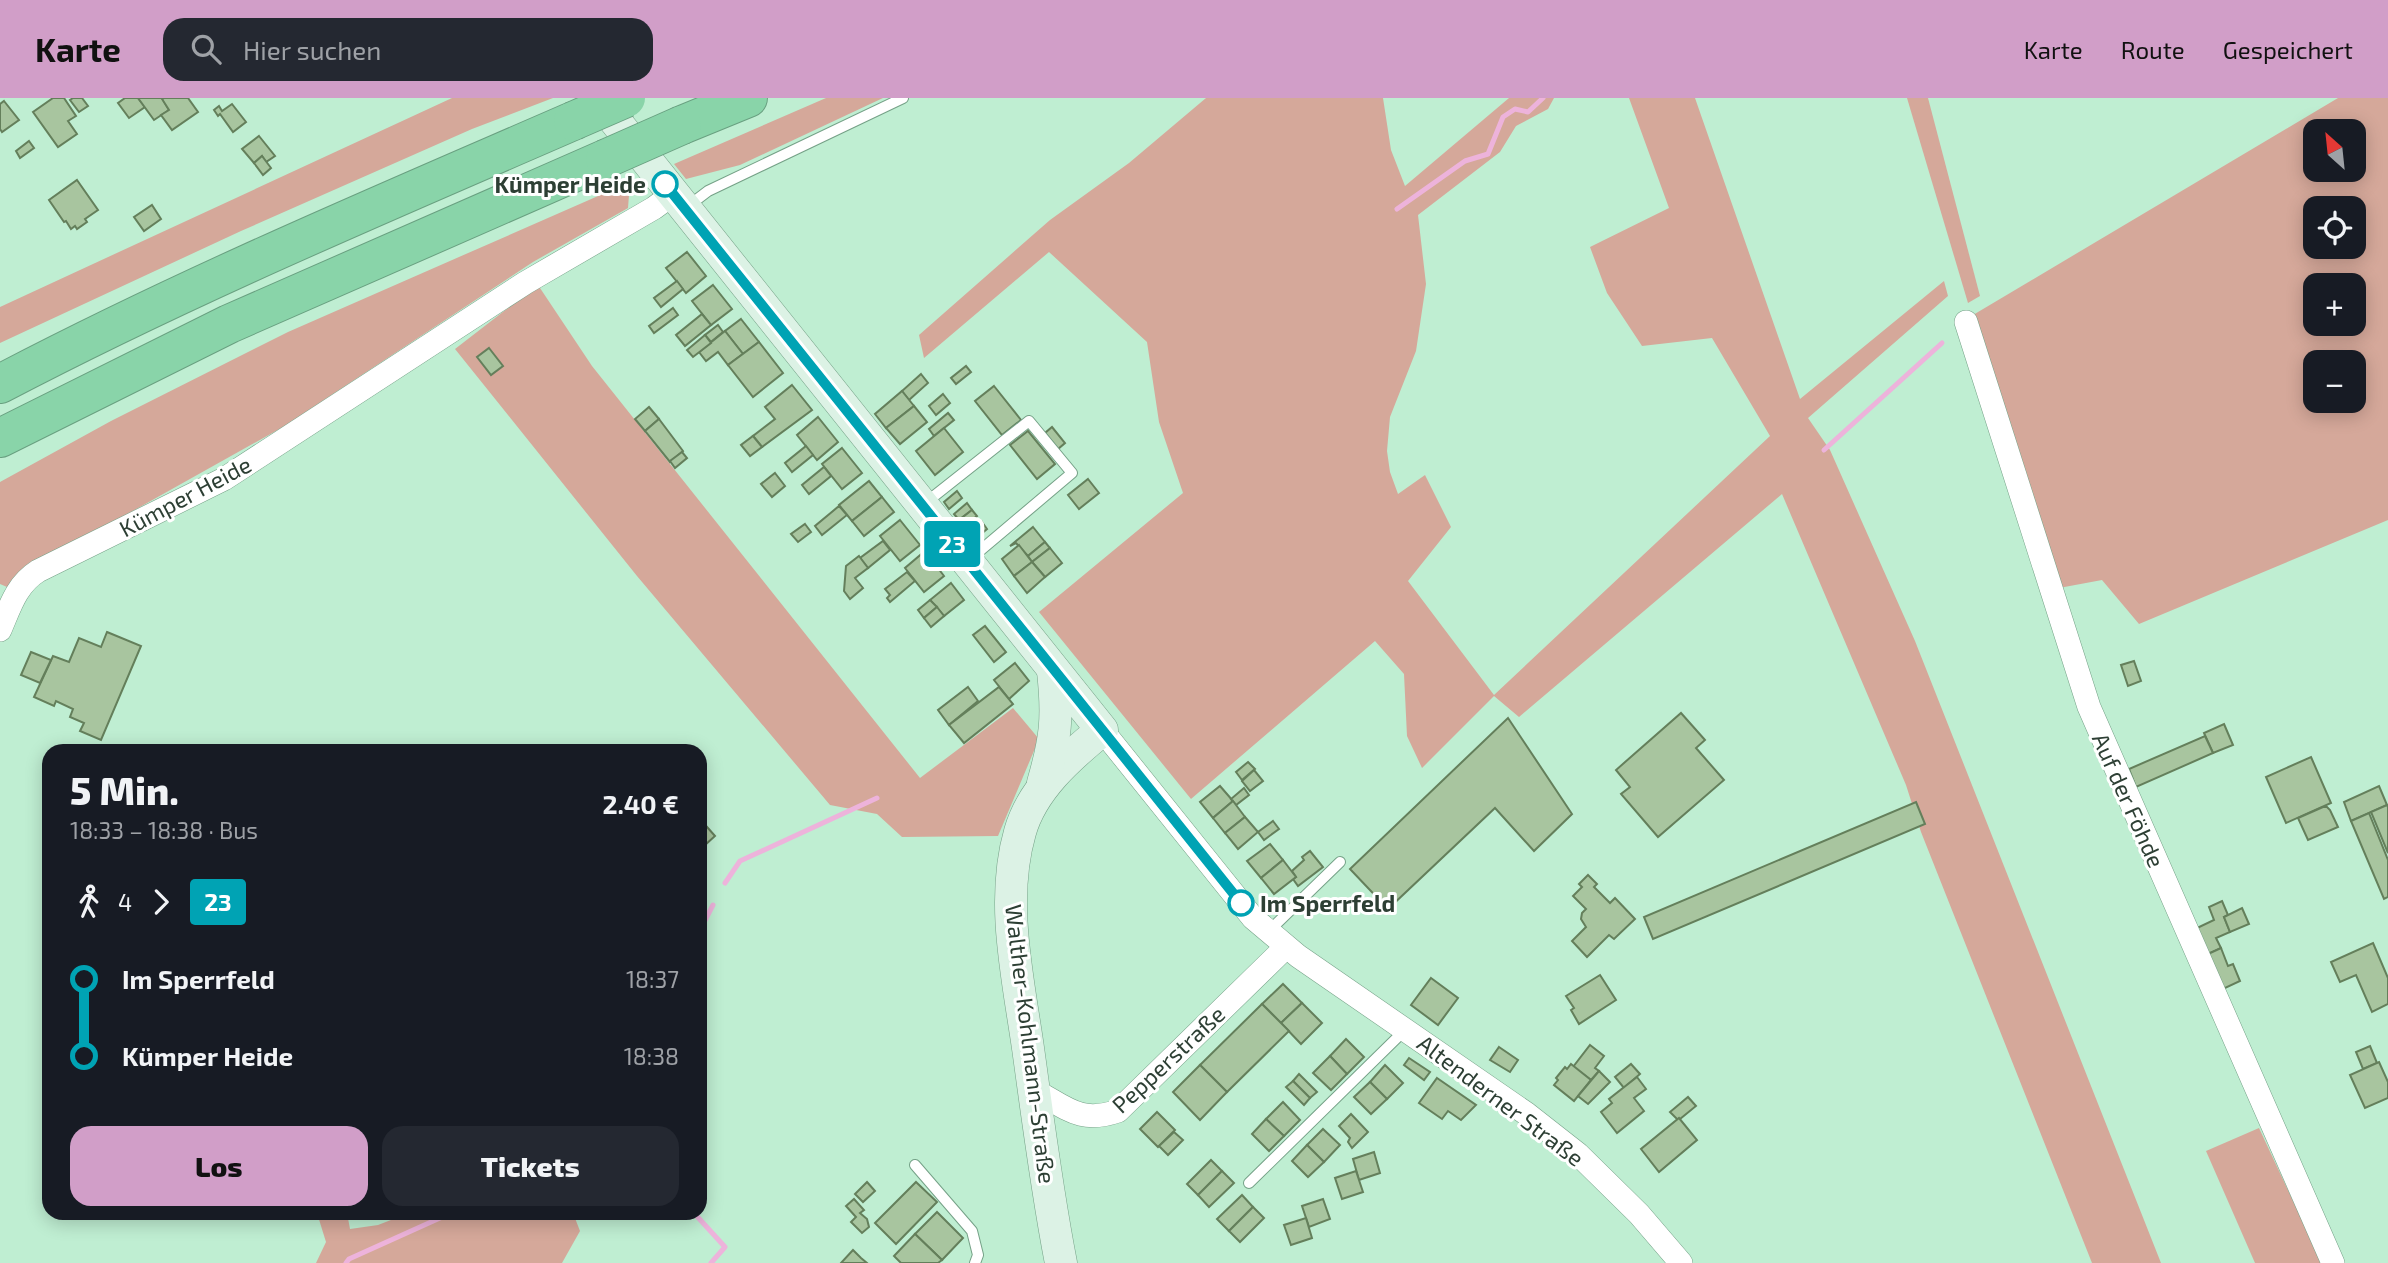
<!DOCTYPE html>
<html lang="de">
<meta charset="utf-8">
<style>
body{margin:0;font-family:"Exo 2",sans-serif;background:#242831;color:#f1f3f6;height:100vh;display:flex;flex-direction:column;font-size:26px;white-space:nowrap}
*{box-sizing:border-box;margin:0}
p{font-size:23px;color:#9ea1a6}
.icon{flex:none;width:38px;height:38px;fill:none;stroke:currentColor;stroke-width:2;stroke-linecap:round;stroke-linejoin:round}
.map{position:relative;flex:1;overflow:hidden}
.drawer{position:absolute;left:42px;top:646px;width:665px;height:476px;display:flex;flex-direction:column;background:#171b24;border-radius:21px;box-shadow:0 4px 18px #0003}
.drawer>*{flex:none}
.badge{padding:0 14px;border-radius:5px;font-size:24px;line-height:46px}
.needle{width:46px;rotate:333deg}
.controls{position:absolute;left:2303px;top:21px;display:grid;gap:14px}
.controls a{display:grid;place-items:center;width:63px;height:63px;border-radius:14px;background:#171b24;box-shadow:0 4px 18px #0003;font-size:35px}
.map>.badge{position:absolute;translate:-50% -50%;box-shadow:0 0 0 4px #fff}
.legs{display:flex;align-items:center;gap:10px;height:77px;padding:0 28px;font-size:23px}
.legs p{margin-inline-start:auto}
.head{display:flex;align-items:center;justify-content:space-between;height:119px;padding:0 28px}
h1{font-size:38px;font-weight:800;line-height:52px}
.primary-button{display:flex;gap:14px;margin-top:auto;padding:14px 28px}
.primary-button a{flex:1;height:80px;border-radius:21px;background:#d19ec8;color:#111;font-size:28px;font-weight:800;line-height:80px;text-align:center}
.primary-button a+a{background:#242831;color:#f1f3f6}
ul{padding:0 28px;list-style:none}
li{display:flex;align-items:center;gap:24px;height:77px;font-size:26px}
li i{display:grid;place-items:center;width:10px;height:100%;margin:0 9px;background:currentColor}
li i::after{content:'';width:18px;height:18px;margin:-9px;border:5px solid;border-radius:50%;background:#171b24}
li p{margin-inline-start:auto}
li:first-child i{background:linear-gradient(#0000 50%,currentColor 0)}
li:last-child i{background:linear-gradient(currentColor 50%,#0000 0)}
header{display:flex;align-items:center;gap:42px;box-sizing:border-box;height:98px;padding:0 35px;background:#d19ec8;color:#111}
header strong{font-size:33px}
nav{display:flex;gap:38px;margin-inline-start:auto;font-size:24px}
.search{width:490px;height:63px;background:#242831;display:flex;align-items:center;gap:18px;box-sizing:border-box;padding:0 24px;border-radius:21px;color:#9ea1a6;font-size:26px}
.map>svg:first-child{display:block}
.green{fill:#d5a89a;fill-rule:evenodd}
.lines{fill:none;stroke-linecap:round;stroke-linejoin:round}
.stream{stroke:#edb3db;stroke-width:5}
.building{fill:#a8c59f;stroke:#647f5b;stroke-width:2}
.service-casing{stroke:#75a187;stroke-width:12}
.minor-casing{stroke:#75a187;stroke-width:24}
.secondary-casing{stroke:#75a187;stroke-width:33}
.motorway-casing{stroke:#69a080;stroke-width:40}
.service{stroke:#fff;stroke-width:10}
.minor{stroke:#fff;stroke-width:23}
.secondary{stroke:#dcf2e5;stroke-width:32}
.motorway{stroke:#89d4a9;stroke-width:38}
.motorway-bridge-casing{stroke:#69a080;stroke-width:40;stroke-linecap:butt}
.motorway-bridge{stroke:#89d4a9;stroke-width:38}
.line-1-casing{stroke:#fff;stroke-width:16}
.line-1{stroke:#00a3b4;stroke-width:10}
.stop-1-dot{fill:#fff;stroke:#00a3b4;stroke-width:3.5}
.labels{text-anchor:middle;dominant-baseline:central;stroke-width:6;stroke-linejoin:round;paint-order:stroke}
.stop-label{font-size:23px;font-weight:bold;fill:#2d3f34;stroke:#fff;text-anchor:end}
.street-label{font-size:23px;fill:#2d3f34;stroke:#fff}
</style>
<header>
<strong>Karte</strong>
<div class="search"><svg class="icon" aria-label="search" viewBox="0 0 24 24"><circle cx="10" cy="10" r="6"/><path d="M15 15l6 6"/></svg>Hier suchen</div>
<nav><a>Karte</a><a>Route</a><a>Gespeichert</a></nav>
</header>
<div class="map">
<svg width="2388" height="1165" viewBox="0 0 2388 1165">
<rect width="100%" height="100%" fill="#bfeed2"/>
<g class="green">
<polygon points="452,0 553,0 472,31 241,133 0,245 0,209"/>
<polygon points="826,0 883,0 740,67 686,81 674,66"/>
<polygon points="1206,0 1383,0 1391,52 1405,88 1509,0 1554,0 1548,11 1516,28 1500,54 1418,117 1426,186 1416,253 1390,319 1387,353 1390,374 1398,396 1425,377 1451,429 1408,483 1494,597 1770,338 1712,240 1642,248 1607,195 1590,149 1669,110 1629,0 1695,0 1800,301 1944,183 1948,198 1808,320 1830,352 1915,543 2161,1165 2092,1165 1921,734 1906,687 1782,396 1519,619 1494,598 1422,670 1407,638 1404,576 1375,543 1191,701 1039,514 1183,395 1159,324 1147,244 1049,154 924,260 919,237 1050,122 1129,65"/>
<polygon points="1907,0 1928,0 1980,198 1968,205"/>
<path d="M2338 0H2388V422L2139 526 2102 482 2059 490 1973 217ZM2315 33H2354V72H2315ZM2315 110H2354V149H2315ZM2315 187H2354V226H2315ZM2315 264H2354V303H2315Z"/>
<polygon points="630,84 628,110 533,164 283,329 97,433 7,489 0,486 0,384 111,323 288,234"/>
<polygon points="538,187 592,268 920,680 1013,610 1039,641 998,738 902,739 877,716 830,707 637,478 455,251"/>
<polygon points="2259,1030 2322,1165 2255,1165 2206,1053"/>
<polygon points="317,1115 347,1115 350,1131 378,1127 409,1115 573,1115 580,1133 562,1165 316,1165 326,1144"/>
</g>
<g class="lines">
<g class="stream">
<polyline points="1397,111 1465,63 1488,56 1503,19 1515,11 1528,14 1543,0"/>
<polyline points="1824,352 1942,245"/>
<polyline points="725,785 740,763 877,700"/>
<polyline points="700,832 713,807"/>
<polyline points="694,1115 725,1149 711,1165"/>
<polyline points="346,1165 349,1161 451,1115"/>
</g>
</g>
<g class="building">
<polygon points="64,0 76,18 68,23 77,36 58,49 33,14 53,0"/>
<polygon points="73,0 82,0 88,8 79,14 70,2"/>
<polygon points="125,0 138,0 145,9 129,20 118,5"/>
<polygon points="138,0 162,0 169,12 154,22"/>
<polygon points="164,0 188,0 198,14 172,32 161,17 169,12 162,1"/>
<polygon points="4,3 19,22 2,34 0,31 0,6"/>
<polygon points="232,6 246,24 233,34 220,16 218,18 214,12 219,8 222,13"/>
<polygon points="259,38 275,58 266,64 262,58 254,65 242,51"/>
<polygon points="29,43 34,50 20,60 16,53"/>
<polygon points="262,58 271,70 263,77 254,65"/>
<polygon points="77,82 98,112 85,121 87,124 77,131 75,128 71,131 66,123 64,124 49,102"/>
<polygon points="152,107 161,121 144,133 134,119"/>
<polygon points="687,154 706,178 686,195 666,170"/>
<polygon points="677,183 683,191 661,209 654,200"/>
<polygon points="713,187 732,211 711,227 692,203"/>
<polygon points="673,210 678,217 654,235 649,228"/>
<polygon points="702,216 711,227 685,248 676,237"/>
<polygon points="741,221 759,244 743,256 725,233"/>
<polygon points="718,227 723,234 711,244 705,237"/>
<polygon points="725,233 743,256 728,267 718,254 706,263 699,254"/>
<polygon points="705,237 711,245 693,259 687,252"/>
<polygon points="759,244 783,275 753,299 728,267"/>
<polygon points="489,250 503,268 491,277 477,259"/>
<polygon points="966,268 971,274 956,286 951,280"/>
<polygon points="921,276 928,285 909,302 902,293"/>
<polygon points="792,287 812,312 762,349 753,338 775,321 765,309"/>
<polygon points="994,288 1021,322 1002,337 975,303"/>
<polygon points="902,293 914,308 886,330 875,316"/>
<polygon points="943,296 950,305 936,317 929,308"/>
<polygon points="914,308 927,324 900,346 886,330"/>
<polygon points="649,309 659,321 645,333 635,321"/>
<polygon points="948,315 954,322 934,338 929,331"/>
<polygon points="818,319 838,344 817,362 797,337"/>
<polygon points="659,321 683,353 670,364 645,333"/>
<polygon points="1052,329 1065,345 1058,351 1045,335"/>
<polygon points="944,330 963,354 935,377 916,353"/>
<polygon points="1028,333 1055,366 1037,381 1010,347"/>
<polygon points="753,338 762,349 750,358 741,347"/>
<polygon points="806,348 813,357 792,374 785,365"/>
<polygon points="842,350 862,375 842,391 822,366"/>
<polygon points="682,354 687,360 675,370 670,363"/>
<polygon points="824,369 831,378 809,396 802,387"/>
<polygon points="775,375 785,388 772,399 761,386"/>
<polygon points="1088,381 1099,395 1079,411 1068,397"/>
<polygon points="869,383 882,399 852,423 839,407"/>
<polygon points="957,393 962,400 949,411 944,404"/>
<polygon points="882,399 894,414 864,438 852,423"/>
<polygon points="967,405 972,412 959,422 954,416"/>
<polygon points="839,408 847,417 822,437 815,428"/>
<polygon points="972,412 977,418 964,428 959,422"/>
<polygon points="900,422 920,447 900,463 880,438"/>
<polygon points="982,424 987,431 975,441 969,434"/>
<polygon points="805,426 811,434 798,444 791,436"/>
<polygon points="1033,429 1045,444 1028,458 1016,445 1010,448"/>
<polygon points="883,443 890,452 868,470 860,460"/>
<polygon points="1045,444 1050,450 1032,464 1028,458"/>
<polygon points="1019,447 1032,464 1014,478 1002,461"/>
<polygon points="1050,450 1062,465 1045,479 1032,464"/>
<polygon points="925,453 944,478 924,494 905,470"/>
<polygon points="859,458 868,470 855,480 863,490 850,501 844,493 846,468"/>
<polygon points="1032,464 1045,479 1027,495 1014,478"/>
<polygon points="907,474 915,483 890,504 887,500 890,497 885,491"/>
<polygon points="951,485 964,502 944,518 930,502"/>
<polygon points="930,502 937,509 924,520 918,512"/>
<polygon points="937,509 944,518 931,529 924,520"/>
<polygon points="985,528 1006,554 994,564 973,537"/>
<polygon points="107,534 141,548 101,642 80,633 84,625 70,619 73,611 56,603 54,608 34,599 53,558 69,564 79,540 101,549"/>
<polygon points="31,554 51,562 40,585 21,577"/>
<polygon points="2134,563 2141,583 2128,588 2121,567"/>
<polygon points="1015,565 1029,583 1009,601 994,582"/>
<polygon points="968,589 978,603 949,627 938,612"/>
<polygon points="999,589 1013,606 964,645 949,627"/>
<polygon points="1681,615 1705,642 1696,650 1724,682 1658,739 1621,696 1630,689 1616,672"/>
<polygon points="1508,620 1572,716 1534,753 1495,710 1388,811 1350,771"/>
<polygon points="2224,626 2233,647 2213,655 2204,635"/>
<polygon points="2205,638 2213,655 2136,689 2129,671"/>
<polygon points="2311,659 2331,705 2286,725 2266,679"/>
<polygon points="1248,664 1255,671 1242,682 1236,674"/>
<polygon points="1254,672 1263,683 1250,693 1242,683"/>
<polygon points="1220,688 1233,703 1213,720 1200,704"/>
<polygon points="2379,688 2387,707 2351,723 2344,704"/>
<polygon points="1244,690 1249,697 1236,707 1231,701"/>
<polygon points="1233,703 1245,719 1225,735 1213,720"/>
<polygon points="1916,704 1925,726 1653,841 1644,819"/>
<polygon points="2387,707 2388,709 2388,755 2371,714"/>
<polygon points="2323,709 2327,709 2330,712 2338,729 2308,742 2298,720"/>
<polygon points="2369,715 2388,762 2388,799 2384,801 2351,723"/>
<polygon points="1245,719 1258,734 1238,751 1225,735"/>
<polygon points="700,721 715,738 705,747 700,742"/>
<polygon points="1273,723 1279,731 1264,742 1258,734"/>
<polygon points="1270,746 1283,762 1261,780 1247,763"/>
<polygon points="1310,753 1323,769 1298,788 1293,781 1296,779 1292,773 1304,762 1302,759"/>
<polygon points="1283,762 1296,779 1274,796 1261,780"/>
<polygon points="1588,777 1597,786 1594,789 1610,805 1615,800 1635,821 1614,841 1609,837 1587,859 1572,843 1586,829 1581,821 1582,815 1586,811 1573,798 1582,789 1579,786"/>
<polygon points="2222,803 2228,817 2224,819 2230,834 2216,840 2221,850 2208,856 2197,830 2214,822 2209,809"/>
<polygon points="2242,810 2249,826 2230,834 2224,819"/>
<polygon points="2373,845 2388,880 2388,906 2372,914 2356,877 2340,884 2331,864"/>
<polygon points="2221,850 2228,868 2233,866 2240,883 2223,891 2208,856"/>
<polygon points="1600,877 1616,902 1579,926 1571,912 1574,910 1566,898"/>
<polygon points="1431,880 1458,900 1438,927 1411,907"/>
<polygon points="1283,886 1302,905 1281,925 1262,906"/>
<polygon points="1302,905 1322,925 1301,946 1281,925"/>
<polygon points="1262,906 1289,933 1227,994 1200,967"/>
<polygon points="1346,941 1364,959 1347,976 1330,958"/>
<polygon points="1590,947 1604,958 1595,970 1599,973 1591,982 1573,969"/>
<polygon points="2370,948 2377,965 2363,971 2356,954"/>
<polygon points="1499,949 1518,962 1510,974 1490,962"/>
<polygon points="1330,958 1347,976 1331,992 1313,975"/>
<polygon points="1409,960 1430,974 1424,982 1404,967"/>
<polygon points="2379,964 2388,984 2388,1000 2365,1010 2350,977"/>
<polygon points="1571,966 1591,982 1574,1003 1554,987 1558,982 1556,980 1565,969 1567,971"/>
<polygon points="1631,966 1640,976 1624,990 1615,979"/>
<polygon points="1200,967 1227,994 1200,1022 1173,994"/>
<polygon points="1385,967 1403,985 1387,1001 1370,984"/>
<polygon points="1599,973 1610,984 1588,1006 1578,998"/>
<polygon points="1299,976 1317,994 1310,1000 1293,983"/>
<polygon points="1637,979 1646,991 1634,1000 1644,1013 1617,1035 1601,1014 1612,1005 1609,1001"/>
<polygon points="1437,980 1476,1007 1461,1022 1448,1013 1442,1021 1419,1005"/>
<polygon points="1293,983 1310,1000 1304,1007 1286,989"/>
<polygon points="1370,984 1387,1001 1371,1016 1354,999"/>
<polygon points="1688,999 1696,1008 1680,1021 1677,1021 1670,1014"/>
<polygon points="1283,1004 1300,1022 1284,1038 1266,1021"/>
<polygon points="1157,1014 1175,1032 1158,1049 1140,1031"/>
<polygon points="1351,1016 1368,1034 1352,1050 1348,1044 1350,1040 1339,1028"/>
<polygon points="1679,1020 1697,1042 1659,1074 1641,1051"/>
<polygon points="1266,1021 1284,1038 1269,1053 1252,1036"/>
<polygon points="1323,1031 1340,1047 1324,1064 1307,1047"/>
<polygon points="1174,1034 1183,1042 1168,1057 1159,1048"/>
<polygon points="1307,1047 1324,1064 1308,1079 1292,1063"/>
<polygon points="1374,1054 1380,1075 1359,1082 1353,1061"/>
<polygon points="1211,1062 1222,1073 1198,1097 1187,1086"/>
<polygon points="1222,1073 1234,1085 1209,1109 1198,1097"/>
<polygon points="1356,1073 1363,1094 1342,1101 1335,1080"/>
<polygon points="867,1084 875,1093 863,1104 855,1096"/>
<polygon points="916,1084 937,1104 896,1146 875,1125"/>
<polygon points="1242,1097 1253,1109 1229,1133 1217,1121"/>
<polygon points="854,1101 864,1112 860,1115 867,1121 869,1129 862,1135 851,1124 856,1119 846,1108"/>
<polygon points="1323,1101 1330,1121 1309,1129 1302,1108"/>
<polygon points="1253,1109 1264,1120 1240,1144 1229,1133"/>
<polygon points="937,1114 963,1140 942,1162 915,1136"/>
<polygon points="1306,1120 1312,1140 1291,1147 1284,1127"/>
<polygon points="915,1136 942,1162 938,1165 901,1165 894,1158"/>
<polygon points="853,1152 861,1160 867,1165 841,1165"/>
</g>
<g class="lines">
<defs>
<g id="service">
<polyline points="687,109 708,93 903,0"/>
<polyline points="924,406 1029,323 1072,375 969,462"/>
<polyline points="1269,833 1340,764"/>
<polyline points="915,1067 972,1133 978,1157 975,1165"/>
<polyline points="1249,1085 1406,931"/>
</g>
<g id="minor">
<polyline points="1966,224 2089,609 2333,1165"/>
<path d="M0 532C10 509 16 487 38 473L224 381 525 185 654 110 673 96"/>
<polyline points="1102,632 1253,820 1298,858 1527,1016 1578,1056 1639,1116 1681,1165"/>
<path d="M1034 992C1067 1010 1080 1026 1118 1013L1286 849"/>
</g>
<g id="secondary">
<path d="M597 0 1102 632C1069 659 1032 691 1020 734 1000 803 1018 880 1028 950 1038 1022 1047 1094 1061 1165"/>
<path d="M1043 685C1056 640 1058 619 1053 573"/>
</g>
<g id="motorway">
<polyline points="682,27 748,0"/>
<path d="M0 286C187 188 380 107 573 23"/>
<polyline points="0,340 229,226 605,61"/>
</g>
</defs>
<use href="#service" class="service-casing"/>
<use href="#minor" class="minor-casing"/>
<use href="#secondary" class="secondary-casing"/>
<use href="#motorway" class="motorway-casing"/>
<use href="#service" class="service"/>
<use href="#minor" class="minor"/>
<use href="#secondary" class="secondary"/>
<use href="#motorway" class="motorway"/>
<defs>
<g id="motorway-bridge">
<polyline points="573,23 626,0"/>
<polyline points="605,61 682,27"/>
</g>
</defs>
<use href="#motorway-bridge" class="motorway-bridge-casing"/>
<use href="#motorway-bridge" class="motorway-bridge"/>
</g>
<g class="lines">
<defs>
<polyline id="line-1" points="665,86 1241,805"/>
</defs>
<use href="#line-1" class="line-1-casing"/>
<use href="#line-1" class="line-1"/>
</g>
<g class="stop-1-dot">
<circle cx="665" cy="86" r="12"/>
<circle cx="1241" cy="805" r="12"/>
</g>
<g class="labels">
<g class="stop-label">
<text x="646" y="86">Kümper Heide</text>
<text x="1260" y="805" text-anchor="start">Im Sperrfeld</text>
</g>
<g class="street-label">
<text transform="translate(185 398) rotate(-28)">Kümper Heide</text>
<text transform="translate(2129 702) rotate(66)">Auf der Föhde</text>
<text transform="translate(1031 946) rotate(83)">Walther-Kohlmann-Straße</text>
<text transform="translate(1168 961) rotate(-43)">Pepperstraße</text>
<text transform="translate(1501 1002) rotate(37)">Altenderner Straße</text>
</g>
</g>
</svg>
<div class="controls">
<a><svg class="needle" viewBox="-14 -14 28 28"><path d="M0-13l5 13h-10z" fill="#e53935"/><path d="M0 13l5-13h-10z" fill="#9ea1a6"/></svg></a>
<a><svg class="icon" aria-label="locate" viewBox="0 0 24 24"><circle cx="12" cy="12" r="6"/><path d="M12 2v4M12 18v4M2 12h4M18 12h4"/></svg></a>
<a>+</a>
<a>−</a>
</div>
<b class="badge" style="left:952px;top:446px;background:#00a3b4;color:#fff">23</b>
<section class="drawer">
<div class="head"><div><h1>5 Min.</h1><p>18:33 – 18:38 · Bus</p></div><b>2.40 €</b></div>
<div class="legs"><svg class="icon" aria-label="walk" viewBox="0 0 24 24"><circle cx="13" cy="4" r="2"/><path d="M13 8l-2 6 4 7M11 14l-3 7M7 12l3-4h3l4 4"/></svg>4<svg class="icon" aria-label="forward" viewBox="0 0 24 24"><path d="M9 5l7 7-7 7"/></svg><b class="badge" style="background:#00a3b4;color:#fff">23</b></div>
<ul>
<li><i style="color:#00a3b4"></i><b>Im Sperrfeld</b><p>18:37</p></li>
<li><i style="color:#00a3b4"></i><b>Kümper Heide</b><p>18:38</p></li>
</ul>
<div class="primary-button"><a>Los</a><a>Tickets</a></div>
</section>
</div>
